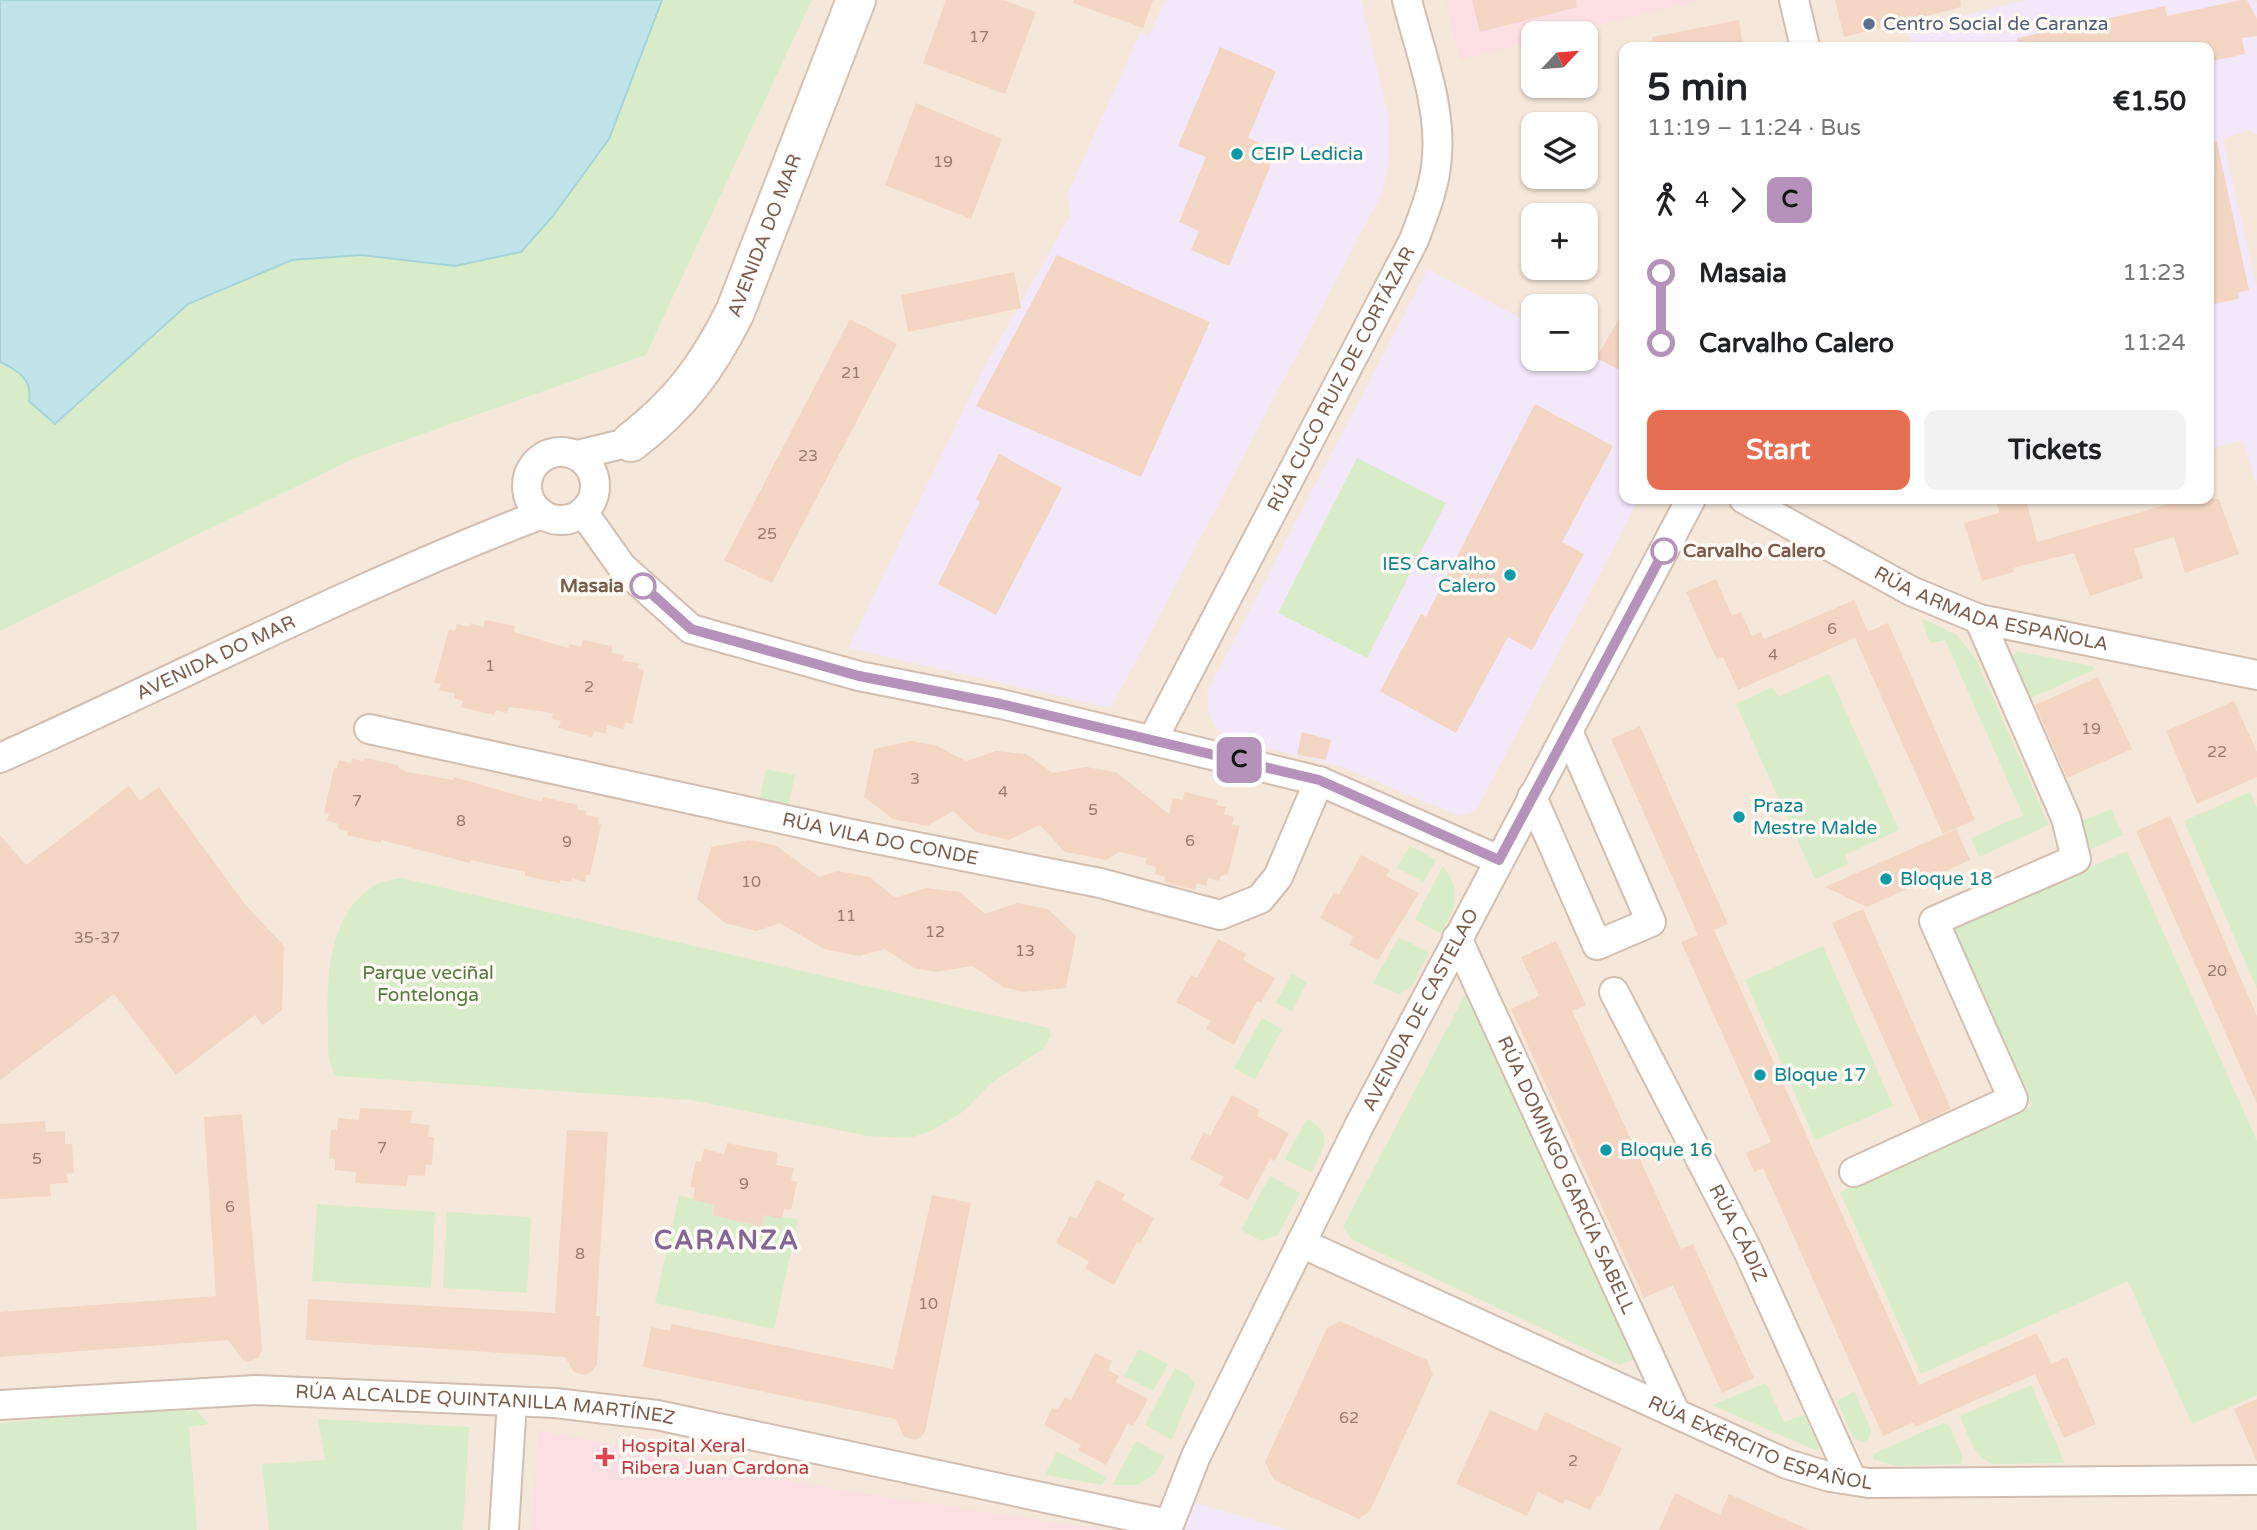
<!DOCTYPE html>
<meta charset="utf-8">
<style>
body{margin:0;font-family:"Varela Round",sans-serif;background:#f2f2f2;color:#202124;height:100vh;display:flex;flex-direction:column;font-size:26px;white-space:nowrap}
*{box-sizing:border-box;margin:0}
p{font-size:23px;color:#757577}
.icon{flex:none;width:38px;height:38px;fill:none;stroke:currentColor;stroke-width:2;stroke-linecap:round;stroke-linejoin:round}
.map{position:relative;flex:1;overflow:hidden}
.sheet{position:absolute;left:1619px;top:42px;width:595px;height:462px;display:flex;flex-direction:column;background:#fff;border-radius:14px;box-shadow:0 2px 5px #0004}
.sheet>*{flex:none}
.badge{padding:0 14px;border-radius:10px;font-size:24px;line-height:46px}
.needle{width:46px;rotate:64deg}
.buttons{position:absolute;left:1521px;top:21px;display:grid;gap:14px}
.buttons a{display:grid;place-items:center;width:77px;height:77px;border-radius:14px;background:#fff;box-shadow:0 2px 5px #0004;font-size:35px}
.map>.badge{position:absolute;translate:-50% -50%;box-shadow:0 0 0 4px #fff}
.legs{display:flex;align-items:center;gap:10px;height:77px;padding:0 28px;font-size:23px}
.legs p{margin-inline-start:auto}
.headline{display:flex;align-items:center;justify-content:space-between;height:119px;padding:0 28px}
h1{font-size:38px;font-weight:700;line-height:52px}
.action{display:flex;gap:14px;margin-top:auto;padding:14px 28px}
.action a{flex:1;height:80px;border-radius:14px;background:#e76f51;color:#fff;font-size:28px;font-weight:700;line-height:80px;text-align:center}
.action a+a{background:#f2f2f2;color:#202124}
ul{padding:0 28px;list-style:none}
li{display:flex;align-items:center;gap:24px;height:70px;font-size:26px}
li i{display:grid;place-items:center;width:10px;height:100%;margin:0 9px;background:currentColor}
li i::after{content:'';width:18px;height:18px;margin:-9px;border:5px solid;border-radius:50%;background:#fff}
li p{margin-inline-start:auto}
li:first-child i{background:linear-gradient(#0000 50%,currentColor 0)}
li:last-child i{background:linear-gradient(currentColor 50%,#0000 0)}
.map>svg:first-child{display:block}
.residential{fill:#f5e8da;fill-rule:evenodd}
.education{fill:#f3e8fa}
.medical{fill:#fbdfe3}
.green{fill:#d8ecc9}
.water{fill:#bfe3e8;stroke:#a5d3da;stroke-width:2}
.building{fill:#f3d5c3}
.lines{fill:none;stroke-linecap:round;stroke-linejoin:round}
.street-casing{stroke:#d1beb0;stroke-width:32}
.secondary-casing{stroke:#d6c0b0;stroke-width:42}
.street{stroke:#fff;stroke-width:28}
.secondary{stroke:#fff;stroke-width:38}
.line-1-casing{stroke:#fff;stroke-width:16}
.line-1{stroke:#b592b9;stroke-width:10}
.service-dot{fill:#5c6f8a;stroke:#fffaf3;stroke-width:2.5}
.culture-dot{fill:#0f9aa8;stroke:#fffaf3;stroke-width:2.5}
.stop-1-dot{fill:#fff;stroke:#b592b9;stroke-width:3.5}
.health-dot{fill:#e0444e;stroke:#fffaf3;stroke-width:2.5}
.labels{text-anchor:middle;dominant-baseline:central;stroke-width:7;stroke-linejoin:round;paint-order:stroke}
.number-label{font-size:16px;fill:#987a6a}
.service-label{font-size:19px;fill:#4e5e75;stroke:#fffaf3;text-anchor:start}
.culture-label{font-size:19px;fill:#0d838f;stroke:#fffaf3;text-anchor:start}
.street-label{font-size:19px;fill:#7a5c4d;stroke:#fffaf3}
.stop-label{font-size:19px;font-weight:bold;fill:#7a5c4d;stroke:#fffaf3;text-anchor:start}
.park-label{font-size:19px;fill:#537a41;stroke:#fffaf3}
.health-label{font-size:19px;fill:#be3a42;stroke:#fffaf3;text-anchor:start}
.district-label{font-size:26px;font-weight:bold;letter-spacing:2px;fill:#846695;stroke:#fffaf3}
</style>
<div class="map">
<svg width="2257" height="1530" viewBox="0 0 2257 1530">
<rect width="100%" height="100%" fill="#fdf6ec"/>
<path class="residential" d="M812 0H2257V1530H0V631L353 459 646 355ZM1533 33H1586V86H1533ZM1624 47H2208V499H1624ZM1533 124H1586V177H1533ZM1533 215H1586V268H1533ZM1533 306H1586V359H1533Z"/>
<g class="education">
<polygon points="1165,0 1361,0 1389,119 1389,162 1381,195 1111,708 848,648 986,364 1071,214 1067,195 1140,33 1149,36"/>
<polygon points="2025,0 2255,0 2257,3 2257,135 2247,130 2223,139 2257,288 2257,487 2243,440 2209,450 2208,47 1913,47 1908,30"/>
<polygon points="1428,269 1533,325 1533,359 1586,359 1586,352 1624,372 1624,499 1639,499 1478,807 1468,814 1457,815 1340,766 1230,739 1215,727 1209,715 1207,692"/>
<polygon points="1193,1502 1288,1530 1185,1530"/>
</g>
<g class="medical">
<polygon points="1446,0 1702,0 1566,33 1533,33 1533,42 1460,60"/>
<polygon points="538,1430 810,1485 1104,1530 532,1530"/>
</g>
<g class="green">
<polygon points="662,0 812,0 646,355 353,459 0,631 0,362 21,373 30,392 56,424 188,304 292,260 361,255 455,266 520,252 552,217 609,139"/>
<polygon points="1357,458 1446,503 1367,658 1278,613"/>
<polygon points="1921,618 1957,635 1976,659 2049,825 1979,857 1971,838 2023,815 1945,640 1930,643"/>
<polygon points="2017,651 2092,666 2094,670 2031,698 2012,659"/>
<polygon points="1829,674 1899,830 1845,855 1848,864 1815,879 1736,704 1773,687 1778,697"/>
<polygon points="766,769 795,775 787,814 758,807"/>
<polygon points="2250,792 2257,807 2257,989 2184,821"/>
<polygon points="2111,809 2123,835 2087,851 2075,824"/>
<polygon points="1410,846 1436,860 1424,882 1397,868"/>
<polygon points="2127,851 2257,1141 2257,1395 2192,1424 2128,1281 1921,1374 1840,1192 2032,1106 1953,929"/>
<path d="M1443 866C1463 894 1455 907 1441 934L1415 919Z"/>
<path d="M401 878 1048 1028 1051 1035 1044 1048 990 1084 964 1111 931 1131 910 1138 868 1136 691 1100 336 1076C325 1058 329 1045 328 1024 326 978 329 912 375 885 382 881 392 880 401 878Z"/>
<polygon points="1399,937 1429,953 1412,986 1399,994 1373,983"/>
<polygon points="1823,946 1893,1106 1815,1140 1745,980"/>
<polygon points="1292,974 1307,982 1292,1011 1276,1003"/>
<polygon points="1467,991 1637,1358 1620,1365 1351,1239 1343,1227"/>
<polygon points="1262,1018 1282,1029 1255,1080 1234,1068"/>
<path d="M1307 1119C1335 1132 1323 1152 1311 1173L1285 1159Z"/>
<polygon points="1270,1176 1300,1193 1278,1235 1261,1241 1241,1230"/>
<polygon points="679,1195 714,1205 712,1215 762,1226 764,1215 798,1219 774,1329 655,1303"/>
<polygon points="317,1204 435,1212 431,1288 312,1281"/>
<polygon points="447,1212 531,1217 527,1293 443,1288"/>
<polygon points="1139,1349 1168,1364 1153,1391 1124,1376"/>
<polygon points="1175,1368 1189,1376 1195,1384 1172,1440 1145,1425"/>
<polygon points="1766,1383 1784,1422 1804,1415 1820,1447 1815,1450 1712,1405"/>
<path d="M2031 1385 2065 1463 1993 1464C1973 1457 1968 1434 1960 1416Z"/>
<polygon points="1854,1391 1871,1430 1869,1439 1863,1442 1854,1438 1837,1401"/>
<polygon points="197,1411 208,1424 189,1427 197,1530 0,1530 0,1423 120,1412"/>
<polygon points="318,1419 469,1427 463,1530 269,1530 262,1464 325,1460"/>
<polygon points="1943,1423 1949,1425 1963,1457 1961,1464 1895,1466 1873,1459 1873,1454"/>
<polygon points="1136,1441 1165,1457 1155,1474 1138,1485 1112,1485"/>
<polygon points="1057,1451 1106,1477 1102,1485 1045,1475"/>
</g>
<path class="water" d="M0 0H662L609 139 552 217 521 252 455 266 361 255 292 260 188 304 55 424 29 401C33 379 17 370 0 362Z"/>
<g class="building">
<polygon points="946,0 1003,0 1036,12 1005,94 923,63"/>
<polygon points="1074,0 1153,0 1143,28 1073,3"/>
<polygon points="1472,0 1576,0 1577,7 1480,32"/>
<polygon points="1835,0 1960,0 1961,7 1844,37"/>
<polygon points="2241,0 2247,0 2257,19 2257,36 2242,38 2245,54 2208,62 2208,47 2018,47 2017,38 2165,6 2167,16"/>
<polygon points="1739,20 1743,47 1653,47 1652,37"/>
<polygon points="1220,47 1276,71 1248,138 1277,150 1229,266 1191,250 1199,231 1179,222 1206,157 1178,146"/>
<polygon points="916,103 1002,139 971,219 885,185"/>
<polygon points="2217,142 2249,290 2238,293 2239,299 2208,305 2208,143"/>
<polygon points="1057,255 1210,322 1141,477 976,406"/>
<polygon points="1014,272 1021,308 908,332 901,295"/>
<polygon points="1624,311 1624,372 1596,358"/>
<polygon points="850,319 897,344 772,583 724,560"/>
<polygon points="1535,404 1613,446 1562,542 1584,554 1532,650 1508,637 1456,733 1380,691 1421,614 1426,617"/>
<polygon points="999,454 1062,488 996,615 938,584 980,502 976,499"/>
<polygon points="1996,499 2026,499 2037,542 2186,499 2219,499 2239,554 2185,573 2174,537 2134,549 2143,578 2090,596 2074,553 2013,568 2014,572 1982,581 1964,523 1999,513"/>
<polygon points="1716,579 1732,616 1741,612 1752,636 1761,632 1764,639 1854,600 1868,632 1738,690 1723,657 1717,660 1686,592"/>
<polygon points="485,620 515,626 514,632 568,648 570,644 581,647 583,640 612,646 612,653 624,655 623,661 639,663 637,668 644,670 632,724 626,722 623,729 607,725 606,734 594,731 592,737 558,728 561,721 552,719 553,713 509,707 507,713 496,710 494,715 461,707 463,701 454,698 455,693 439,690 441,684 434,683 449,629 455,631 457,624 469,627 471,623 483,627"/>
<polygon points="1888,623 1975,820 1943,834 1855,638"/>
<polygon points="2098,677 2132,749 2067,778 2035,705"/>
<polygon points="2234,701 2257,752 2257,777 2197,804 2166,731"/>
<polygon points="1640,726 1728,924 1714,930 1919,1385 2037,1333 2051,1364 2067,1357 2096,1424 2064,1438 2035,1374 1915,1427 1914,1422 1883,1436 1763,1168 1754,1172 1746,1153 1771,1142 1681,942 1698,935 1611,739"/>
<polygon points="1302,732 1331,740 1326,760 1297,755"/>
<polygon points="911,741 937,746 966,761 996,751 1026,754 1053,773 1086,767 1116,772 1169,814 1173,798 1183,800 1185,792 1218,800 1216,805 1226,807 1224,814 1234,817 1232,825 1240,826 1228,874 1221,876 1220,881 1208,878 1206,886 1197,883 1195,890 1164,882 1165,877 1155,874 1156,867 1145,864 1147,858 1119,852 1106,860 1065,852 1040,825 1009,840 976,832 953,811 927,826 893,819 864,797 874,749"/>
<polygon points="365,758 398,765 398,768 407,772 453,780 454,777 531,799 542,801 543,797 578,805 577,809 586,811 586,815 599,818 598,824 601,825 590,875 586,875 585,882 572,878 571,882 560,880 560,883 525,876 525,872 471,860 470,863 381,840 381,843 347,835 348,831 338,829 339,824 327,821 329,814 324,813 334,768 337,768 339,760 351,763 352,759 362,761"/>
<polygon points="129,786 140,801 159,787 244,903 284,946 282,1010 263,1025 255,1015 176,1075 114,994 0,1080 0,835 26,865"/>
<polygon points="2170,816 2257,1016 2257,1104 2136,831"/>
<polygon points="1956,829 1970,860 1867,907 1825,887"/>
<polygon points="749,840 775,845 819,877 838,871 870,877 895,898 926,888 960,892 985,914 1017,903 1048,909 1076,936 1066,988 1025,992 1003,987 972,966 936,972 914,968 885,949 859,956 824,949 780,923 756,931 725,923 697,899 711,847"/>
<polygon points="1361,855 1390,870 1386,876 1419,893 1378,960 1349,945 1353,936 1320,918 1334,892 1339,895"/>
<polygon points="1863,909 1951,1109 1921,1123 1832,923"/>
<polygon points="1218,939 1246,954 1243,960 1275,978 1261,1003 1257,1001 1234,1045 1206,1029 1211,1021 1176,1002 1191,975 1197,978"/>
<polygon points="1556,941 1586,1005 1572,1011 1681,1249 1693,1244 1754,1378 1722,1393 1673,1285 1644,1298 1511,1009 1539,996 1521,957"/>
<polygon points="1232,1095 1260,1110 1257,1116 1289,1133 1275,1161 1270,1159 1248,1200 1219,1185 1224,1177 1190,1159 1204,1132 1210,1136"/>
<polygon points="360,1108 412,1111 411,1123 429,1125 428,1137 434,1137 432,1165 426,1165 425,1176 408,1175 407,1186 355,1183 356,1172 335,1170 335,1159 329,1158 331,1130 337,1130 338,1118 359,1120"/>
<polygon points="242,1114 262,1349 258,1358 248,1362 243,1360 228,1340 0,1357 0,1312 216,1296 204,1117"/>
<polygon points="45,1121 46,1132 65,1131 65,1144 72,1144 74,1173 67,1174 68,1183 50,1184 51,1196 0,1199 0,1124"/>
<polygon points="567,1130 608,1132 596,1316 600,1316 597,1365 591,1372 584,1375 574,1372 565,1357 306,1340 308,1299 555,1313"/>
<polygon points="727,1143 778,1153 776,1165 794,1168 791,1180 797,1182 791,1210 784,1209 782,1219 764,1215 762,1226 741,1222 712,1215 714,1205 693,1200 695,1188 690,1187 696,1161 701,1162 704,1149 724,1154"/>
<polygon points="1097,1180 1125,1194 1122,1200 1154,1218 1140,1244 1137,1242 1114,1285 1085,1269 1089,1261 1056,1243 1070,1216 1076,1219"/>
<polygon points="932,1195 971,1203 925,1432 921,1437 915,1440 904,1437 896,1419 643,1367 651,1327 670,1331 672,1324 893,1369"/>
<polygon points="1340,1321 1427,1360 1433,1374 1370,1511 1359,1519 1274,1480 1265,1462 1327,1328"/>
<polygon points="1095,1353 1112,1361 1108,1370 1119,1376 1116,1382 1148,1399 1133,1426 1128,1423 1106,1465 1078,1450 1081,1445 1044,1425 1052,1408 1058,1410 1065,1397 1071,1400"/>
<polygon points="2257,1399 2257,1462 2234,1409"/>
<polygon points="1490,1410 1537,1431 1545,1412 1622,1448 1600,1497 1597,1496 1590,1510 1565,1499 1563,1504 1538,1492 1527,1516 1456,1484"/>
<polygon points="1675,1493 1720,1515 1729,1494 1809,1530 1659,1530"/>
</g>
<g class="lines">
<defs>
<g id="street">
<polyline points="1794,0 1805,47"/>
<circle cx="561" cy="486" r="34"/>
<polyline points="577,455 631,442"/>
<path id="s1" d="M1744 499 1911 591 1979 619 2257 675"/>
<polyline points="583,512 622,567 691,629 859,676 1001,704 1319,781 1499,860"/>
<path id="s2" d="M369 729 851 834 1100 883 1220 915 1260 899 1278 877 1319 781"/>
<path id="s3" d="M1153 739 1414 240C1424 213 1436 184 1437 155 1441 104 1419 49 1407 0"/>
<path id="s4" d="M0 758C181 677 357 585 542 514"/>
<polyline points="1532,797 1597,945 1651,922 1568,731"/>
<path id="s5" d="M1457 938 1675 1412"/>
<path id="s6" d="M1614 992 1748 1251 1852 1480"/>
<polyline points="1854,1172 2013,1099 1934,921 2076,859 2066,818 1979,619"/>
<path id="s7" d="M1301 1243 1787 1464 1830 1477 1869 1483 2257 1480"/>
<path id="s8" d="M0 1405 256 1390 555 1403 657 1415 1168 1524"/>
<polyline points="504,1530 512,1401"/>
<path id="s9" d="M1167 1530 1196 1456 1359 1126 1691 499"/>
</g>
<g id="secondary">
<path id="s10" d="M631 442C680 404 707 368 735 312L856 0"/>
</g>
</defs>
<use href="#street" class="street-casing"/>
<use href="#secondary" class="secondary-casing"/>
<use href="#street" class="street"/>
<use href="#secondary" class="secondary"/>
</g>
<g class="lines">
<defs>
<polyline id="line-1" points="643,586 691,629 859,676 1001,704 1319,780 1499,860 1664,551"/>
</defs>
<use href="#line-1" class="line-1-casing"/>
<use href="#line-1" class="line-1"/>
</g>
<circle class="service-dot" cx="1869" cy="24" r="7"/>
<g class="culture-dot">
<circle cx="1237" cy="154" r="7"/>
<circle cx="1510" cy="575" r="7"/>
<circle cx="1739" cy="817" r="7"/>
<circle cx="1886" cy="879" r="7"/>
<circle cx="1760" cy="1075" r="7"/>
<circle cx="1606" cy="1150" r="7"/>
</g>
<g class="stop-1-dot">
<circle cx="1664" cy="551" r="12"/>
<circle cx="643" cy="586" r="12"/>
</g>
<path class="health-dot" d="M601.5 1446.5h7v7h7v7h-7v7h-7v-7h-7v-7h7z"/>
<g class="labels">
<g class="number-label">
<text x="979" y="37">17</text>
<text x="943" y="162">19</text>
<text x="851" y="373">21</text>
<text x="808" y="456">23</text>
<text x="767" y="534">25</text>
<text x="1832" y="629">6</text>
<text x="1773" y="655">4</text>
<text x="490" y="666">1</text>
<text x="589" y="687">2</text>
<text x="2091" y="729">19</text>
<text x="2217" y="752">22</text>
<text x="915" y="779">3</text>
<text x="1003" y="792">4</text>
<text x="357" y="801">7</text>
<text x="1093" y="810">5</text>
<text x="461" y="821">8</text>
<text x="1190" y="841">6</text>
<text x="567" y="842">9</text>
<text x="751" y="882">10</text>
<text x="846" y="916">11</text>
<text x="935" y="932">12</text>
<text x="97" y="938">35-37</text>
<text x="1025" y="951">13</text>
<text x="2217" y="971">20</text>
<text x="382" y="1148">7</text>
<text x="37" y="1159">5</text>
<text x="744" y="1184">9</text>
<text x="230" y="1207">6</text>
<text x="580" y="1254">8</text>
<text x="928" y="1304">10</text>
<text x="1349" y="1418">62</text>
<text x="1573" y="1461">2</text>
</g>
<g class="service-label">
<text x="1883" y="24">Centro Social de Caranza</text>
</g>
<g class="culture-label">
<text x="1251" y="154">CEIP Ledicia</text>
<text x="1496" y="564" text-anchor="end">IES Carvalho<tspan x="1496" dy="22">Calero</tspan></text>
<text x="1753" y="806">Praza<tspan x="1753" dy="22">Mestre Malde</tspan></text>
<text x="1900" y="879">Bloque 18</text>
<text x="1774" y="1075">Bloque 17</text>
<text x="1620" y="1150">Bloque 16</text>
</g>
<g class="street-label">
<text stroke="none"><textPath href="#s10" startOffset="250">AVENIDA DO MAR</textPath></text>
<text stroke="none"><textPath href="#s3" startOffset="406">RÚA CUCO RUIZ DE CORTÁZAR</textPath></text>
<text stroke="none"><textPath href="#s1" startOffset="273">RÚA ARMADA ESPAÑOLA</textPath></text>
<text stroke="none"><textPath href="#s4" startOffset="238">AVENIDA DO MAR</textPath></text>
<text stroke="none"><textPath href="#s2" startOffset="523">RÚA VILA DO CONDE</textPath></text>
<text stroke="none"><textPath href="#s9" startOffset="579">AVENIDA DE CASTELAO</textPath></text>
<text stroke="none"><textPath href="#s5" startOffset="261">RÚA DOMINGO GARCÍA SABELL</textPath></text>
<text stroke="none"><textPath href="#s6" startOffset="271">RÚA CÁDIZ</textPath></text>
<text stroke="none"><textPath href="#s8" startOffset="486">RÚA ALCALDE QUINTANILLA MARTÍNEZ</textPath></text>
<text stroke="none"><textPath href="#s7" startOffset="502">RÚA EXÉRCITO ESPAÑOL</textPath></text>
</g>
<g class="stop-label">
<text x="1683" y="551">Carvalho Calero</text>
<text x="624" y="586" text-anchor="end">Masaia</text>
</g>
<g class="park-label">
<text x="428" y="973">Parque veciñal<tspan x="428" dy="22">Fontelonga</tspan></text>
</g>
<g class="health-label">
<text x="621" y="1446">Hospital Xeral<tspan x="621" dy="22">Ribera Juan Cardona</tspan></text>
</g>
<g class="district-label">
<text x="727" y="1240">CARANZA</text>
</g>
</g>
</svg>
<div class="buttons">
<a><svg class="needle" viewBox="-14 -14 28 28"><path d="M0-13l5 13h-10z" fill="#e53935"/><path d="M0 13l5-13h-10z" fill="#757577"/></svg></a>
<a><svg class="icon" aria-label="layers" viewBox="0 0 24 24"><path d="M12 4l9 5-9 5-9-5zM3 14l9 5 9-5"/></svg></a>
<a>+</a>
<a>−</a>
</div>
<b class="badge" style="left:1239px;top:760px;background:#b592b9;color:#111">C</b>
<section class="sheet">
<div class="headline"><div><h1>5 min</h1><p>11:19 – 11:24 · Bus</p></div><b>€1.50</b></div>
<div class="legs"><svg class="icon" aria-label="walk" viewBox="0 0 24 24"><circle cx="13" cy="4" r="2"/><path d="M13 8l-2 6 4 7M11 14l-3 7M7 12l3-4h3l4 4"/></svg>4<svg class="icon" aria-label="forward" viewBox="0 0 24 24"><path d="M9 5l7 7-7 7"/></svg><b class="badge" style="background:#b592b9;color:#111">C</b></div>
<ul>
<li><i style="color:#b592b9"></i><b>Masaia</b><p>11:23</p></li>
<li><i style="color:#b592b9"></i><b>Carvalho Calero</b><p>11:24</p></li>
</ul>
<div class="action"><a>Start</a><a>Tickets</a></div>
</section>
</div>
